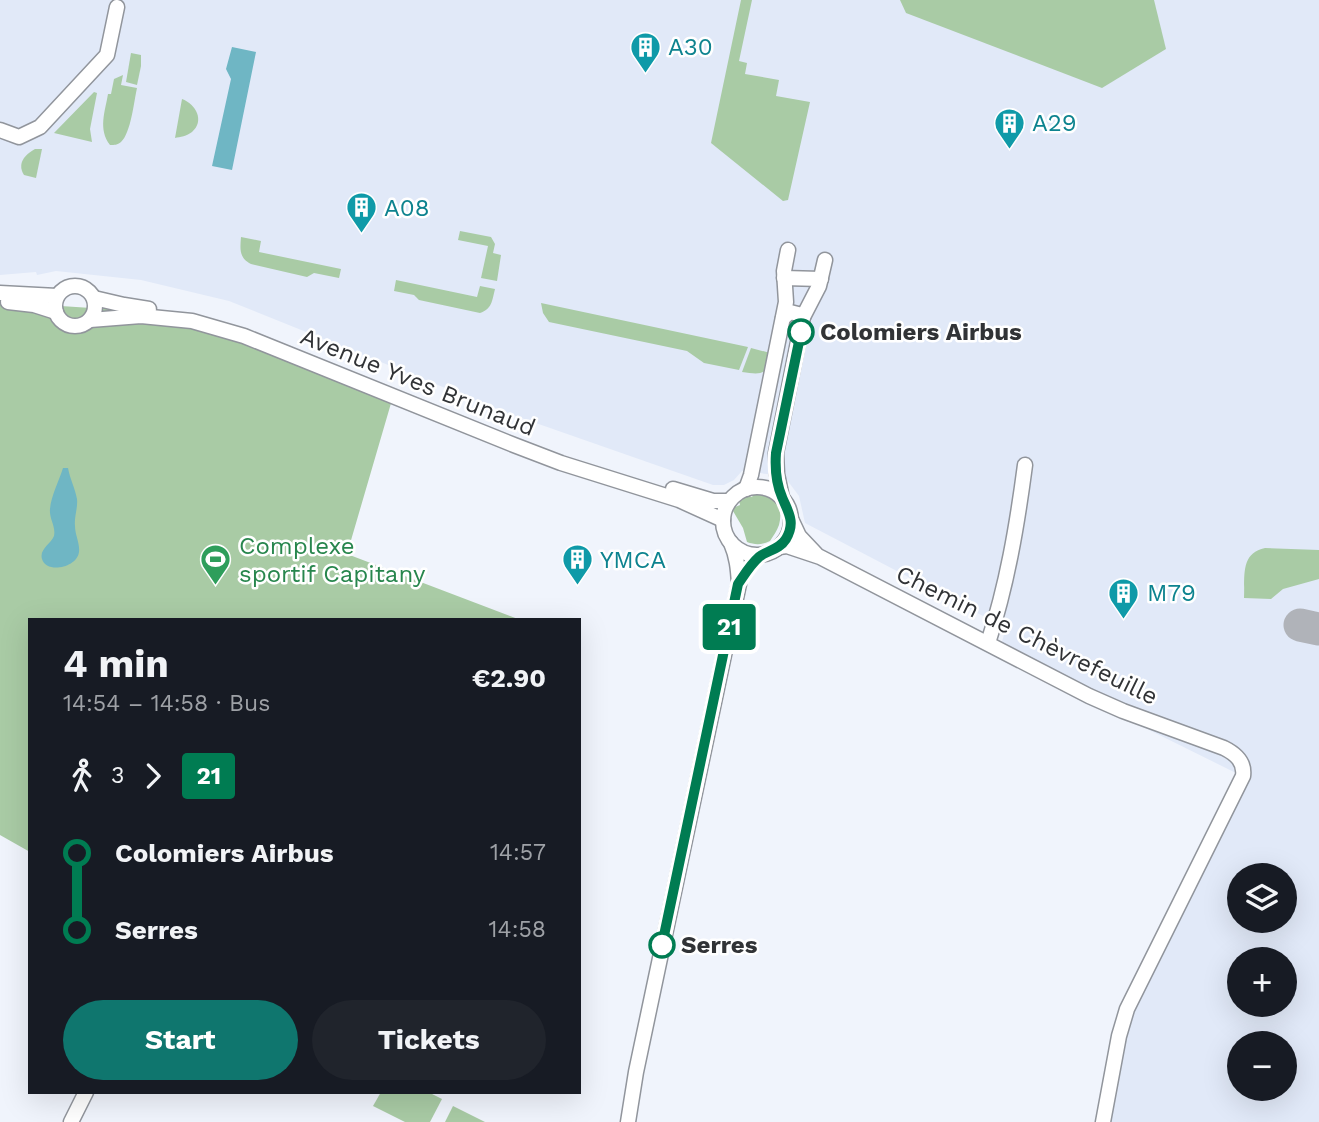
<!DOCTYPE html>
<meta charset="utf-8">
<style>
body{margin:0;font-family:"Work Sans",sans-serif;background:#20242c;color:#f1f3f6;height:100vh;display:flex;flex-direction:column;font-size:26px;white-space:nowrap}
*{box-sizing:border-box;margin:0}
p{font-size:23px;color:#9ea1a6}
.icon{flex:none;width:38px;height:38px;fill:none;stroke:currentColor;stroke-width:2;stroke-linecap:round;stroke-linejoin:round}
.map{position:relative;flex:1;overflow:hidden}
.sheet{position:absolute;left:28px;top:618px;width:553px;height:476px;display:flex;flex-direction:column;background:#171b24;border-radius:0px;box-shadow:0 7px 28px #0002}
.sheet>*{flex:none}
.badge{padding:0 14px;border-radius:5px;font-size:24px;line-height:46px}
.buttons{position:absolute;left:1227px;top:863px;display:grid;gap:14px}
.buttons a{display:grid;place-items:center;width:70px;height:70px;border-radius:50%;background:#171b24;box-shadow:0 7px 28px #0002;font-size:35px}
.map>.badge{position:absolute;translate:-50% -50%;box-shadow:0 0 0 4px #fff}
.legs{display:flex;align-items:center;gap:10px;height:77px;padding:0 35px;font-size:23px}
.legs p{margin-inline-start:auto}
.head{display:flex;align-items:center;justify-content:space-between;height:119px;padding:0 35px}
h1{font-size:38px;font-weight:700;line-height:52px}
.cta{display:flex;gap:14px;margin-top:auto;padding:14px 35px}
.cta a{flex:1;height:80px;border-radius:42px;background:#0f766e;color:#fff;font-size:28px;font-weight:700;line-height:80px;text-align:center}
.cta a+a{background:#20242c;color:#f1f3f6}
ul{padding:0 35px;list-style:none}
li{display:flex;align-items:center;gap:24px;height:77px;font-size:26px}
li i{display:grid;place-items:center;width:10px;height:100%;margin:0 9px;background:currentColor}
li i::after{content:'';width:18px;height:18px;margin:-9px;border:5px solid;border-radius:50%;background:#171b24}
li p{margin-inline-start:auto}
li:first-child i{background:linear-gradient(#0000 50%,currentColor 0)}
li:last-child i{background:linear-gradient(currentColor 50%,#0000 0)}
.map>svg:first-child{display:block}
.built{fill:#e1e9f8;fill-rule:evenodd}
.green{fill:#a9cba5}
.water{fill:#6fb6c4}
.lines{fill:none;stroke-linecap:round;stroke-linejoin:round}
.taxiway{stroke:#b0b3b9;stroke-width:33}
.minor-casing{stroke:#91959c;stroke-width:17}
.minor{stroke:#fff;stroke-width:14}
.line-1-casing{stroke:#fff;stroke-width:16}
.line-1{stroke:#007c52;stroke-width:10}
.stop-1-dot{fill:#fff;stroke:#007c52;stroke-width:3.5}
.labels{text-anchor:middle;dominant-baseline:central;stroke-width:5;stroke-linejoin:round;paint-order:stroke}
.culture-label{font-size:24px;fill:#0d838f;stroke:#fff;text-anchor:start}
.stop-label{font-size:24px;font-weight:bold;fill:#313336;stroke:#fff;text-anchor:start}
.street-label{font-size:24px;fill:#313336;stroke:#fff}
.leisure-label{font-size:24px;fill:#27864d;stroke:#fff;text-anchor:start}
</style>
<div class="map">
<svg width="1319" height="1122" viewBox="0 0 1319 1122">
<rect width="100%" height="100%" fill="#f0f4fc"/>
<path class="built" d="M0 0H1319V1122H1103L1119 1036 1242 776 998 655 1006 628 805 523 799 496 784 476 742 471 734 480 724 485H713L510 414 229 301 141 280 56 271 37 275 36 272 0 275ZM1239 875H1284V920H1239ZM1239 959H1284V1004H1239ZM1239 1043H1284V1088H1239Z"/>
<g class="green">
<polygon points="741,0 752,0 739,61 747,63 745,74 779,80 776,96 810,102 788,200 783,201 711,143"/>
<polygon points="900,0 1154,0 1166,49 1102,88 906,13"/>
<polygon points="131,53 141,55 141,66 137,85 126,82"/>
<path d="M123 75 121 85 137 88C134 101 131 133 121 142 117 145 115 145 110 145 98 129 105 112 108 94H111L114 79Z"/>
<polygon points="94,92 97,93 90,129 92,142 54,133"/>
<path d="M182 99C196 104 205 121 192 132 187 136 180 137 175 138Z"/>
<path d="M35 149H42L36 178 24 175C17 164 24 155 35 149Z"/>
<polygon points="460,231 491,237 495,244 493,253 501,255 497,281 481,278 488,246 458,240"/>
<path d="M241 237 261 241 259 252 341 269 339 278 314 273 307 277 251 264C239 258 240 249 241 237Z"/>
<path d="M396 280 477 297 480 286 495 289C492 301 492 309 480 313L419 300 414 295 394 291Z"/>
<polygon points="0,302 152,312 394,393 347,554 518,619 30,620 30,852 0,835"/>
<polygon points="541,303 748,347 739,370 704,363 687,351 549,322 543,313"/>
<path d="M751 348 774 354C768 375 762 375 742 372Z"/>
<path d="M755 492C774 492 784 506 779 525 777 531 773 536 770 541 762 545 755 545 747 542L743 528 733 511 735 507 740 505 739 500 746 495 752 497Z"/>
<path d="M1265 548 1319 550V579L1283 589 1271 599 1244 598C1245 577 1240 553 1265 548Z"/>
<polygon points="381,1092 428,1092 442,1099 430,1122 405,1122 373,1106"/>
<polygon points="453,1106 485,1122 445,1122"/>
</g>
<g class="water">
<polygon points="232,47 256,52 232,170 212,166 231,79 226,69"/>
<path d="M63 468H68C70 479 75 488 77 499 78 508 74 517 75 526 75 535 80 543 79 552 77 568 46 574 42 559 39 549 51 544 54 536 56 526 49 519 50 509 51 496 59 481 63 468Z"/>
</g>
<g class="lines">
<polyline class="taxiway" points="1300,625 1319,629"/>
<defs>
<g id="minor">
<polyline points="0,130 19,137 40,127 107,55 117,7"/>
<polyline points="784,278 821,279"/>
<circle cx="75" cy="306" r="20"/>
<polyline points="0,293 57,296"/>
<polyline points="94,298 124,305 149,309"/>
<polyline points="8,302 34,305 56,312"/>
<polyline points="803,317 819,286 825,260"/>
<polyline points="90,320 141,316 192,321 244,336 514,445 561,463 679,500 723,520"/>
<circle cx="757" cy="521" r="34"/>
<polyline points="673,489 713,501 729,501"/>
<polyline points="746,489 751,475 786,302 784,271 788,250"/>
<polyline points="782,498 777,474 776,453 803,317 798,314 790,312 783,318"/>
<polyline points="791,519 799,536 816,554"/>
<path d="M779 547 787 546 820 557 1089 696 1123 711 1224 748C1236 754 1245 762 1243 776L1127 1009 1119 1036 1103 1122"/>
<path d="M988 643C1007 585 1017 526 1025 465"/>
<polyline points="71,1122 86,1092"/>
<path d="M628 1122 636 1072 739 584C738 568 737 557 731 543"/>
</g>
</defs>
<use href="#minor" class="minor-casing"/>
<use href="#minor" class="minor"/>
</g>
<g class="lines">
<defs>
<path id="line-1" d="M662 945 738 584C745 574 750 565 759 557 768 550 779 550 786 539 796 522 788 512 782 497 776 483 775 467 776 453L801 332"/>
</defs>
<use href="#line-1" class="line-1-casing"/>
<use href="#line-1" class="line-1"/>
</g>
<defs>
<symbol id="building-pin" viewBox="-11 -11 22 30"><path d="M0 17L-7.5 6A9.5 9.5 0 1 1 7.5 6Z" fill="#0f9aa8" stroke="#fff"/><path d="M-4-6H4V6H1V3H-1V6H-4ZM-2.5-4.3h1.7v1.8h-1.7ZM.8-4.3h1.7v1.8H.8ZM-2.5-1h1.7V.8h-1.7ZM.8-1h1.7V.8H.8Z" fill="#fff"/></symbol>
<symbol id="stadium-pin" viewBox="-11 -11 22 30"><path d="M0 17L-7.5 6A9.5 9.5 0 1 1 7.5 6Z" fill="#2e9e5b" stroke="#fff"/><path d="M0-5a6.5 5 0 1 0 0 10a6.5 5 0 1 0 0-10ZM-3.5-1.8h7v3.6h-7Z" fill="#fff"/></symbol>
</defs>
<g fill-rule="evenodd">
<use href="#building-pin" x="628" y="30" width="35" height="47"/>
<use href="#building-pin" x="992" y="106" width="35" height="47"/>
<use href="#building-pin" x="344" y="190" width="35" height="47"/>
<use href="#stadium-pin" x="198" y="542" width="35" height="47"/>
<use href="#building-pin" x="560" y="542" width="35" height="47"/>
<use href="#building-pin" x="1106" y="576" width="35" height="47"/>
</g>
<g class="stop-1-dot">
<circle cx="801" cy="332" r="12"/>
<circle cx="662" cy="945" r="12"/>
</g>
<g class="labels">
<g class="culture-label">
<text x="668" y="47">A30</text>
<text x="1032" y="123">A29</text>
<text x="384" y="208">A08</text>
<text x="600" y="560">YMCA</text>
<text x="1147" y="593">M79</text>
</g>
<g class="stop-label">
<text x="820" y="332">Colomiers Airbus</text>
<text x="681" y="945">Serres</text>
</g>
<g class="street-label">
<text transform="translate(418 382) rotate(22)">Avenue Yves Brunaud</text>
<text transform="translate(1027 635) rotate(26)">Chemin de Chèvrefeuille</text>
</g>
<g class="leisure-label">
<text x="239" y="546">Complexe<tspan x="239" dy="28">sportif Capitany</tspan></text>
</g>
</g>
</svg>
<div class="buttons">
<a><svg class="icon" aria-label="layers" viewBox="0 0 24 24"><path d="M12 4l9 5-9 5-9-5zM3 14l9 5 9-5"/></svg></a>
<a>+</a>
<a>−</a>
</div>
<b class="badge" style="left:729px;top:627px;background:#007c52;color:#fff">21</b>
<section class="sheet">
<div class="head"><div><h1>4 min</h1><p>14:54 – 14:58 · Bus</p></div><b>€2.90</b></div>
<div class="legs"><svg class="icon" aria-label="walk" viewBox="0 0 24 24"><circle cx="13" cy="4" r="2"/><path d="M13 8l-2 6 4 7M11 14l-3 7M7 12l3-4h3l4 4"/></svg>3<svg class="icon" aria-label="forward" viewBox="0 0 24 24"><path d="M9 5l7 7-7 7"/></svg><b class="badge" style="background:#007c52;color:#fff">21</b></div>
<ul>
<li><i style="color:#007c52"></i><b>Colomiers Airbus</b><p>14:57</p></li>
<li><i style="color:#007c52"></i><b>Serres</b><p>14:58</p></li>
</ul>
<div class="cta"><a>Start</a><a>Tickets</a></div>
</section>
</div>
